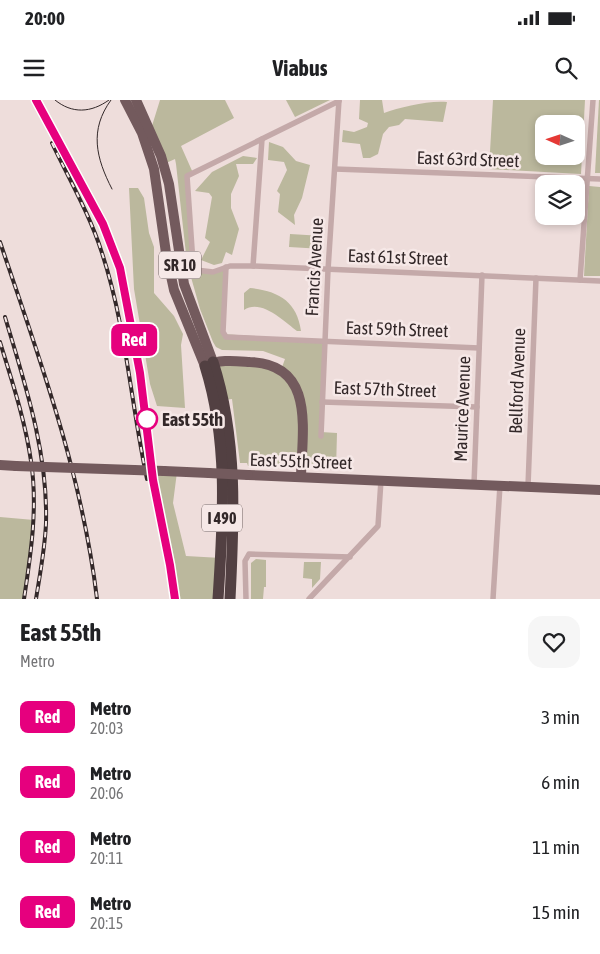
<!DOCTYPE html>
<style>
body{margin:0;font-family:"Asap Condensed",sans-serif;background:#f6f6f6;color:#202124;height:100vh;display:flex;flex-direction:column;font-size:19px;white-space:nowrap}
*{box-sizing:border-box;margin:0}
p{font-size:16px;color:#757577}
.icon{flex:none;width:28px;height:28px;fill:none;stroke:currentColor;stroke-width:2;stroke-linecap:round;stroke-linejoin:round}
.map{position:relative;height:499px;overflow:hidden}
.panel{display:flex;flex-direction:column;background:#fff;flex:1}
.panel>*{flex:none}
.badge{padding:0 10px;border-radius:8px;font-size:18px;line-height:32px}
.needle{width:32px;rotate:273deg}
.fabs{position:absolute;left:535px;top:15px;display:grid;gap:10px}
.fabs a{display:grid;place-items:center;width:50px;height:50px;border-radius:10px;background:#fff;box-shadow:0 2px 8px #0003;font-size:25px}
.map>.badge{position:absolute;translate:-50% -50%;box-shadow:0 0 0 2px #fff}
.round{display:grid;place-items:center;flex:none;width:52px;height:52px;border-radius:15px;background:#f6f6f6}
.summary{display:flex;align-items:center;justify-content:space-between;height:85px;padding:0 20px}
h1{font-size:24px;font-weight:700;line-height:38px}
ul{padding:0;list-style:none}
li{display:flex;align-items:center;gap:15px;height:65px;padding:0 20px}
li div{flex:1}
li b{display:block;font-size:19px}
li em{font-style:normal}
li .badge{min-width:55px;font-weight:700;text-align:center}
.status{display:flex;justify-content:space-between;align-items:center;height:35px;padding:0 25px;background:#fff;direction:ltr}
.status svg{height:14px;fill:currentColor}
header{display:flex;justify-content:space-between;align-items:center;height:65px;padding:0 20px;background:#fff;font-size:22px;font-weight:700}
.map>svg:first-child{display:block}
.green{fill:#bbb89d;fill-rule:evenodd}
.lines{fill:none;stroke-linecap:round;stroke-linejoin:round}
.street{stroke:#c4a9a9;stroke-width:5.5}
.primary{stroke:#735a5d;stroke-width:10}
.highway{stroke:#524042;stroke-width:11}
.tram{stroke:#332829;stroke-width:1}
.rail-casing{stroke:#332829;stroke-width:4}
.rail{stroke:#f6e8e7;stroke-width:2;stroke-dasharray:5.5;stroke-linecap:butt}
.primary-bridge{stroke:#735a5d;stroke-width:10}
.line-casing{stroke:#fff;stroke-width:11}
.line{stroke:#e6007e;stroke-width:8}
.stop-dot{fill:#fff;stroke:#e6007e;stroke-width:2.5}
.labels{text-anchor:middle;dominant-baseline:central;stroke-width:5;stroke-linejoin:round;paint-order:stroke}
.shield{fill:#f6e8e7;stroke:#6e6262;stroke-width:1}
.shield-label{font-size:16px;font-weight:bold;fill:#332829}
.street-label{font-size:18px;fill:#332829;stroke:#f6e8e7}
.stop-label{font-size:18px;font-weight:bold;fill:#332829;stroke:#f6e8e7;text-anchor:start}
</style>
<div class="status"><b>20:00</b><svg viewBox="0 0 49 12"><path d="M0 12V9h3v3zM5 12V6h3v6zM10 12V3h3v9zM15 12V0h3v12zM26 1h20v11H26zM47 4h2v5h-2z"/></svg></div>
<header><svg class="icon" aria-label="menu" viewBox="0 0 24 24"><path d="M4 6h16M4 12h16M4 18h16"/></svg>Viabus<svg class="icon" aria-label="search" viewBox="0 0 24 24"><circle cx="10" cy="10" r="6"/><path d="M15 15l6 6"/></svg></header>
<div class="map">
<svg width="600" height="499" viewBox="0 0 600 499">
<rect width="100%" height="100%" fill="#eedddb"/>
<g class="green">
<polygon points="160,0 225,0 234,18 181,46 193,73 188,75 194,168 213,172 226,167 223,234 325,241 321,332 337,333 336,370 318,369 313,364 291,363 281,367 248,366 247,363 240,363 232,299 224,300 213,262 281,270 285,259 263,251 222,250 216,247 213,242 200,209 187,163 176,64 175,59 164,64 151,29"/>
<polygon points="286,0 330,0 295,17"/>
<path d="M360 0H382L384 13C400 7 430 0 447 2L443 22 405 19 399 25 389 27 383 34 378 54 370 58H363L360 44 342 42 343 30 354 32 367 27 368 23 359 19Z"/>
<path d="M493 0H585L581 74 489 69ZM544 24H576V56H544Z"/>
<polygon points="599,0 600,0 600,73 595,73"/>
<polygon points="269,42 283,47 296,61 310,65 302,98 294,115 295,125 278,112 280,94 277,91 287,70 284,62 268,60"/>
<polygon points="243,56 257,58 253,64 236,64 239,76 231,94 231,108 239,129 232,155 226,152 222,163 214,165 201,160 210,142 205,138 212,97 209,93 195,91 212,72"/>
<polygon points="589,86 600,87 600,176 584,176"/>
<polygon points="129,88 138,88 144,98 149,133 154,147 154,193 174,216 183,234 181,245 185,308 157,306 150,284 134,189"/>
<polygon points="290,134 323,136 323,149 289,147"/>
<path d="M250 188C278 191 297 201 301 231H297C285 222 261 198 244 210V193Z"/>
<polygon points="152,371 177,372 173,403 186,456 221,458 218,499 175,499"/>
<polygon points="0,417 34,420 24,499 0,499"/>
<polygon points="256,459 266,460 266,487 264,487 263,499 251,499 251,463"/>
<polygon points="304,462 321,462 320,479 312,488 312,479 303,478"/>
</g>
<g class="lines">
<g class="street">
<polyline points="339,1 187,76 193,163 196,170 213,172 230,166 253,166 600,181"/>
<polyline points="335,69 600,79"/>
<polyline points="253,166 262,39"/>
<polyline points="226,167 223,232 226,237 479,248"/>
<polyline points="580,180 593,0"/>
<polyline points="322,302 477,307"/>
<polyline points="321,336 328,170 339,0"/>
<polyline points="474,384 482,175"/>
<polyline points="528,386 536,178"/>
<polyline points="246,499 245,461 249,454 350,457"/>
<polyline points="309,499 378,426 381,380"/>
<polyline points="493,499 500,385"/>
</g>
<g class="primary">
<path d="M125 0 142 33 154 69 166 153 174 190 205 266C220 259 235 261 250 262 316 264 302 331 301 377"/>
<polyline points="136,0 161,56 169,84 184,184 213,262"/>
<polyline points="0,365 16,366"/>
<polyline points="164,371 209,373"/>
<polyline points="248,375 600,390"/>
</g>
<g class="highway">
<path d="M213 262C238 339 234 420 230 499"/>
<path d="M205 266C229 342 223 421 218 499"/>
</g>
<g class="tram">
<polyline points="38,0 53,30"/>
<path d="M55 0C72 14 91 13 109 0"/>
<path d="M111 0C89 30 96 58 112 89"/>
</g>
<defs>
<g id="rail">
<polyline points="36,0 103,124 120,168 140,273 153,380 170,465 175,499"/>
<path d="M52 43C69 79 90 115 102 153 126 226 131 304 147 379"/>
<path d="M0 142C40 260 82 374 97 499"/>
<path d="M5 217C25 284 48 352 46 423 45 448 40 474 36 499"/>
<path d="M0 242C12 281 25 320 31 361 38 407 31 453 24 499"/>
</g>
</defs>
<use href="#rail" class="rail-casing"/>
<use href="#rail" class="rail"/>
<g class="primary-bridge">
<polyline points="16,366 164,371"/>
<polyline points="209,373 248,375"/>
</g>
</g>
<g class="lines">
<defs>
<polyline id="line" points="36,0 103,124 120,168 140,273 153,380 170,465 175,499"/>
</defs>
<use href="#line" class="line-casing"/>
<use href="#line" class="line"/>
</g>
<circle class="stop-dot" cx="147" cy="319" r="10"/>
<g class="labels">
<g class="shield">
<rect x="159" y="151.5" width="42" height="27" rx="4"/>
<rect x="202" y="404.5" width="40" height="27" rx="4"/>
</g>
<g class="shield-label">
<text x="180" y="165">SR 10</text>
<text x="222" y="418">I 490</text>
</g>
<g class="street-label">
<text transform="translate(468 59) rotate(2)">East 63rd Street</text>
<text transform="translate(398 157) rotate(2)">East 61st Street</text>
<text transform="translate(314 167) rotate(-87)">Francis Avenue</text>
<text transform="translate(397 229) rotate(2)">East 59th Street</text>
<text transform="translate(517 281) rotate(-88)">Bellford Avenue</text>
<text transform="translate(385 289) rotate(2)">East 57th Street</text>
<text transform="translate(462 309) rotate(-88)">Maurice Avenue</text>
<text transform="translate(301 361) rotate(2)">East 55th Street</text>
</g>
<g class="stop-label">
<text x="162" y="319">East 55th</text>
</g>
</g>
</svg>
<div class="fabs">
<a><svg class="needle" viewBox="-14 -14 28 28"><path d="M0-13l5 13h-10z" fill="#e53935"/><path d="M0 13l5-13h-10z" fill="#757577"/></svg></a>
<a><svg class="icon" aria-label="layers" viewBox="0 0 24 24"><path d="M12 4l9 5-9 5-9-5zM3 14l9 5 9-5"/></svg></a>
</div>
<b class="badge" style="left:134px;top:240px;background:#e6007e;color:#fff">Red</b>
</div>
<section class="panel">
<div class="summary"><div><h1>East 55th</h1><p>Metro</p></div><a class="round"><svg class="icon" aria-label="heart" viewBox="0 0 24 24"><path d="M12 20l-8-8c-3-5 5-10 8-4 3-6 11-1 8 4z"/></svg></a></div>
<ul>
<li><span class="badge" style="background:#e6007e;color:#fff">Red</span><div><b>Metro</b><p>20:03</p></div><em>3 min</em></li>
<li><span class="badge" style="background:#e6007e;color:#fff">Red</span><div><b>Metro</b><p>20:06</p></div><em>6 min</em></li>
<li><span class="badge" style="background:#e6007e;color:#fff">Red</span><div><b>Metro</b><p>20:11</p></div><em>11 min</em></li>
<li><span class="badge" style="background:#e6007e;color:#fff">Red</span><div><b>Metro</b><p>20:15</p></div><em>15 min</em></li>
</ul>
</section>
